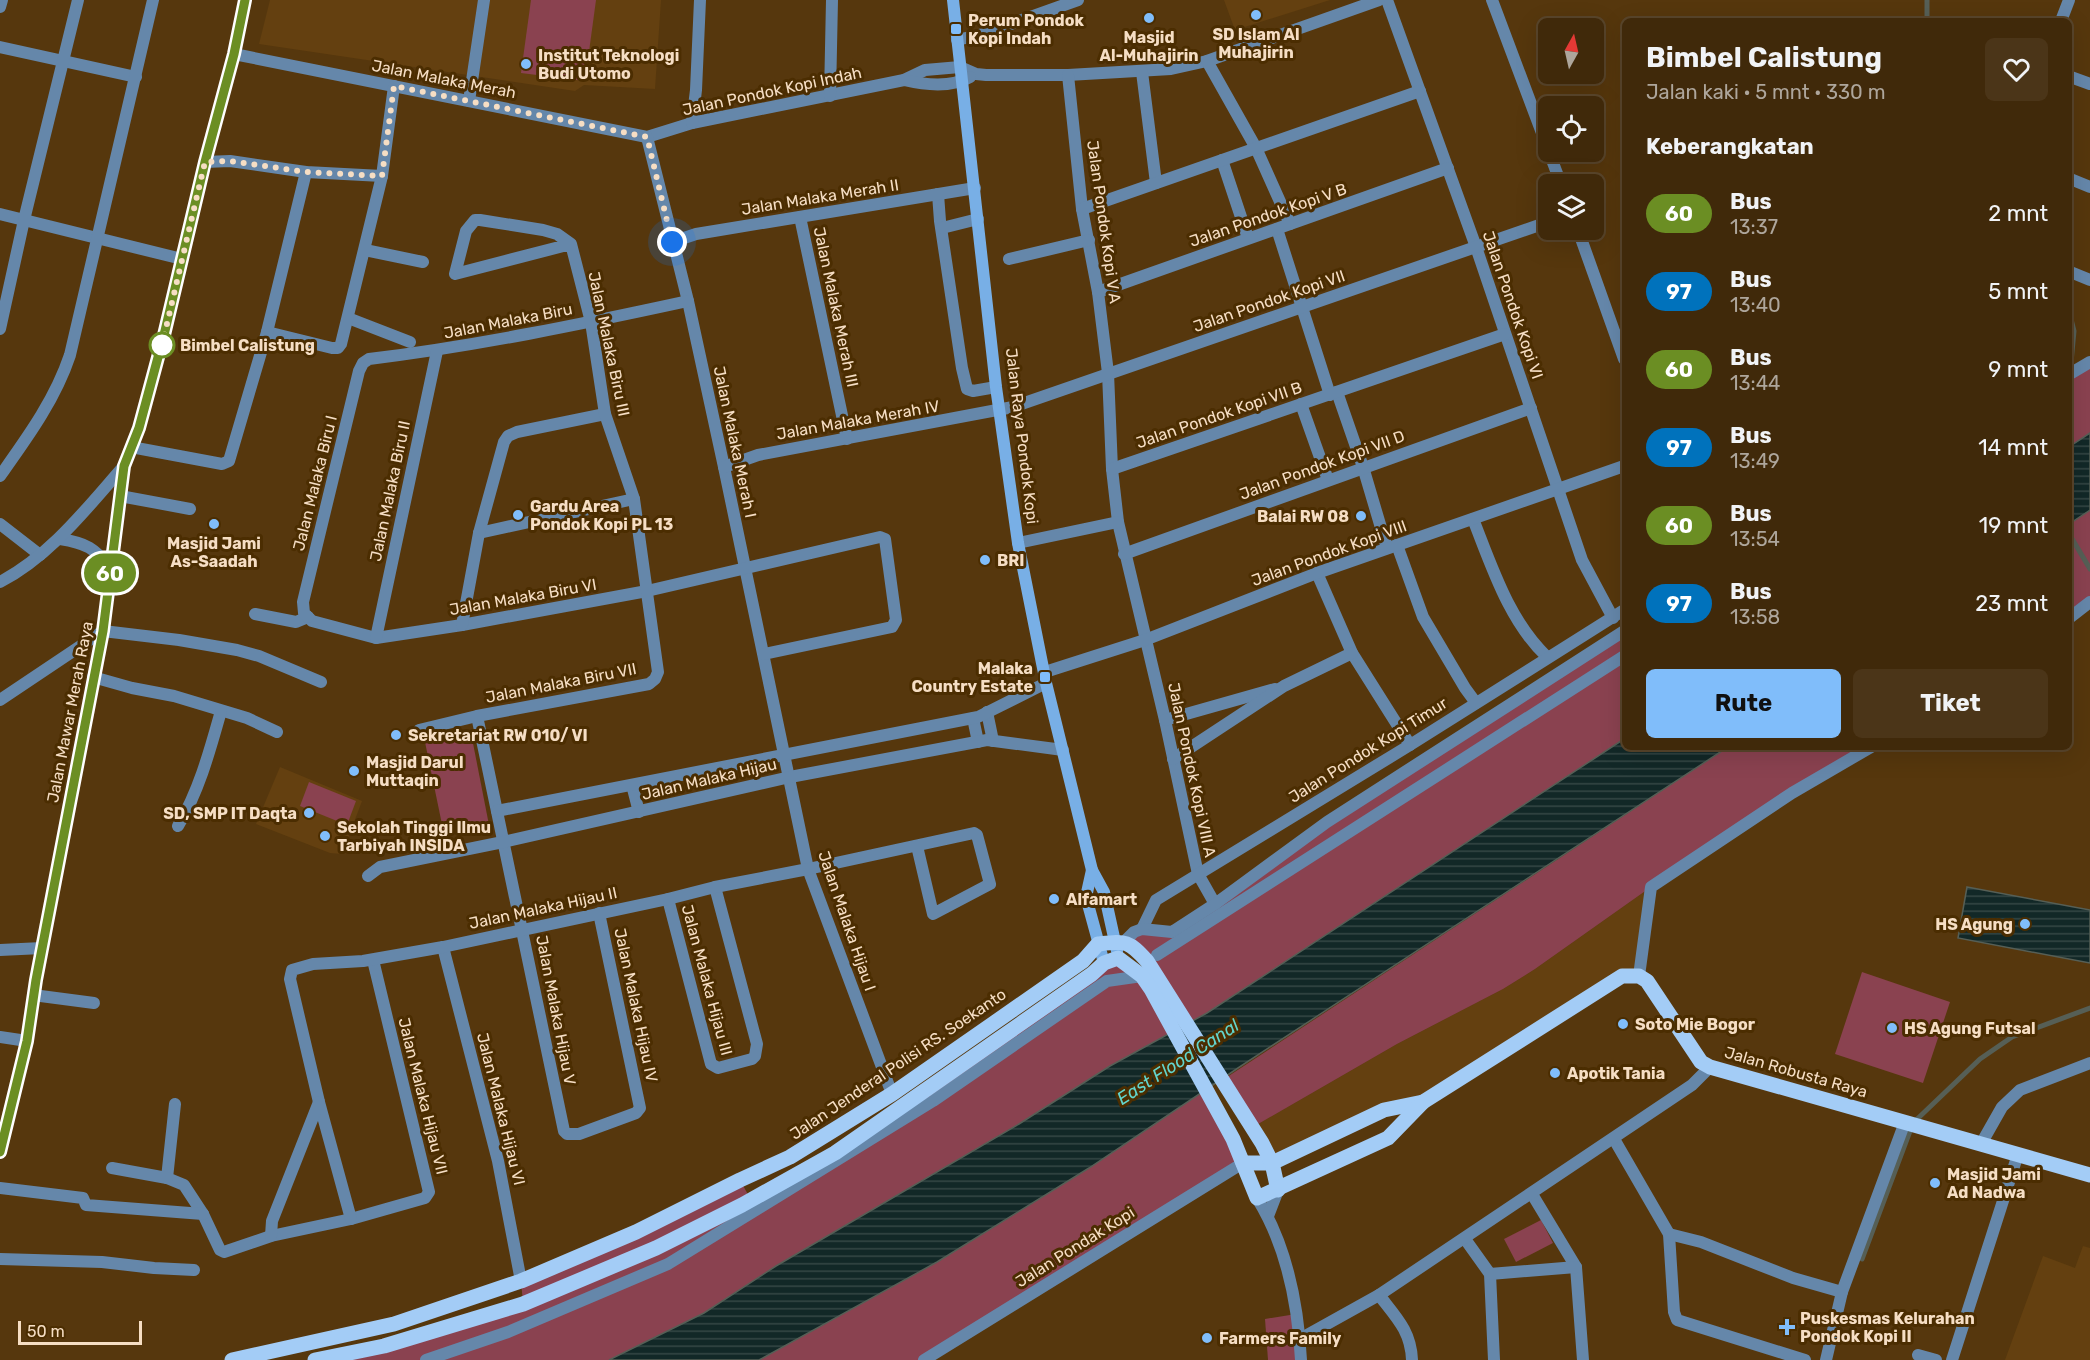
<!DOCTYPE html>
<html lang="id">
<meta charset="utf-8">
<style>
body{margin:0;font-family:Rubik,sans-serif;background:#4b3518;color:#f1f3f6;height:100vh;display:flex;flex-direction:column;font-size:22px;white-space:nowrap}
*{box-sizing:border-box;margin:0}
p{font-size:20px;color:#aea69c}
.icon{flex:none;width:33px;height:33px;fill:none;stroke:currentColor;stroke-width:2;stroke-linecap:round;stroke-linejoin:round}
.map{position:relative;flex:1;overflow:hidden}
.drawer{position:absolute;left:1622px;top:18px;width:450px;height:732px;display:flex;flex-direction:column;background:#40290a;border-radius:9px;box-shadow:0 6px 24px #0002,0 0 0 2px #59452b}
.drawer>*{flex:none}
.badge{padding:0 12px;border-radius:20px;font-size:21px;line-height:39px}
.needle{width:39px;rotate:8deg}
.fabs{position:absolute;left:1538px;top:18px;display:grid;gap:12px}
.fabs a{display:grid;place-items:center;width:66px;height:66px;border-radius:9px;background:#40290a;box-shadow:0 6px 24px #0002,0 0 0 2px #59452b;font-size:30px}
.scale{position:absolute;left:18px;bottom:15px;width:124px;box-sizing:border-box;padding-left:6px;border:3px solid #f6dec4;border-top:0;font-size:16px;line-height:21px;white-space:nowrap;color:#f6dec4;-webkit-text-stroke:4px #4b2d01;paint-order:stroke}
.you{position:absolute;width:30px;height:30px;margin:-15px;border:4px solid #fff;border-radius:50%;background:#1a73e8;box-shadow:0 0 0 9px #1a73e833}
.map>.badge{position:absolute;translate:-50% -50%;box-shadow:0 0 0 3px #fff}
h2{padding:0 24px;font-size:22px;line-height:54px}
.round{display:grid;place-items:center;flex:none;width:63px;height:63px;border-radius:9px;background:#4b3518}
.headline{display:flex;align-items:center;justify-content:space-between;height:102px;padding:0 24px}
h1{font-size:28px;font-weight:700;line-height:45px}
.button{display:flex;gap:12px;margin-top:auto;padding:12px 24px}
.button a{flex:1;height:69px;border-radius:9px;background:#80bdfa;color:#111;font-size:24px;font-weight:700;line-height:69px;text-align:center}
.button a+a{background:#4b3518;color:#f1f3f6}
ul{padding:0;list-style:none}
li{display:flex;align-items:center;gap:18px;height:78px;padding:0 24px}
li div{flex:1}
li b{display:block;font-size:22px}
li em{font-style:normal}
li .badge{min-width:66px;font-weight:700;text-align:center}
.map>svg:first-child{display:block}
.built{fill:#644010}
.green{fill:#8a4250}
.water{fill:url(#water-rules);stroke:#565f56;stroke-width:1.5}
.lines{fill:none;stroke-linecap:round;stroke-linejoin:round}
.stream{stroke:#565f56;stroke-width:5}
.pedestrian{stroke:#6587aa;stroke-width:12}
.minor{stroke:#6587aa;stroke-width:12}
.tertiary{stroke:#6587aa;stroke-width:12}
.secondary{stroke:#78afe6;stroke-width:12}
.primary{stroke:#a3ccf6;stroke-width:15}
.line-casing{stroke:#fff;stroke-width:14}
.line{stroke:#6b8e23;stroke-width:9}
.walk{stroke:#f6dec4;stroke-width:6;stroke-dasharray:0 10.8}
.poi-dot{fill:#80bdfa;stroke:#4b2d01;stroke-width:2}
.stop-dot{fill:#fff;stroke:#6b8e23;stroke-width:3}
.labels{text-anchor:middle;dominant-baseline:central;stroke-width:6;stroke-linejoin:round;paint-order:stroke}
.poi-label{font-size:16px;font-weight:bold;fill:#f6dec4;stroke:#4b2d01;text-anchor:start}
.street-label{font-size:16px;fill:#f6dec4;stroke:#4b2d01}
.stop-label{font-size:16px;font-weight:bold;fill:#f6dec4;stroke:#4b2d01;text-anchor:start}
.water-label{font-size:18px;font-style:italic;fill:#62d5cd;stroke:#4b2d01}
</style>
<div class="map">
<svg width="2090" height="1360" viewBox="0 0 2090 1360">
<defs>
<pattern id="water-rules" width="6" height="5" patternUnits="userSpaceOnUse" patternTransform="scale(1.5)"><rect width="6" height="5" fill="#122827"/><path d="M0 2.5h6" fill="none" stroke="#354745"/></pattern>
</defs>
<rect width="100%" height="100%" fill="#56370d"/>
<g class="built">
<polygon points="270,0 661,0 655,89 584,85 575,91 259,44"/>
<polygon points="1224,0 1330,0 1235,30"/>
<polygon points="280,767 362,801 342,854 330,853 256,824"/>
<polygon points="1651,887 1639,976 1631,975 1423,1102 1272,1163 1253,1127 1397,1044 1503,989 1535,969"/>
<polygon points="2083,1246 2090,1248 2090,1360 2005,1360 2043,1256 2075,1268"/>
</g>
<g class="green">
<polygon points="531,0 596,0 585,81 521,73"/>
<polygon points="2090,361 2090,434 2068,448 2068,375"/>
<polygon points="2090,509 2090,602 2068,619 2068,523"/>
<polygon points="1624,632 1624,739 1189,1025 1135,948 1134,932 1172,932 1327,822"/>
<polygon points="471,733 489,825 444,834 425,742"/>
<polygon points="1728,747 1871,747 1651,887 1535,969 1503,989 1397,1044 1253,1127 1221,1081"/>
<polygon points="309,782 356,801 347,825 300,806"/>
<polygon points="1118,958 1142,976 1243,1163 924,1360 315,1360 523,1303 521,1281 740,1180 751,1200"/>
<polygon points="1862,972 1950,1002 1923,1083 1835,1054"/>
<polygon points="1541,1220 1553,1243 1516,1262 1504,1239"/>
<polygon points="1296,1314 1301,1360 1268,1360 1265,1319"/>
</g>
<g class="water">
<polygon points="2090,433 2090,510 2069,524 2069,447"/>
<polygon points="1624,739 1624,747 1728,747 1241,1066 1089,1168 937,1262 759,1360 609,1360 704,1313 776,1266 1019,1124 1110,1066 1207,1013"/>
<polygon points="1967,887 2090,910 2090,963 1958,938"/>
</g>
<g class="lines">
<g class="stream">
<polyline points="1927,21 1927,0"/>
<polyline points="2068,307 2074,331 2070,373"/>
<polyline points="2068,532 2090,569"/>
<polyline points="1862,1259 1913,1123 1980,1059 2012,1037 2090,1008"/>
</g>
<polyline class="pedestrian" points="426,1360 508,1332 668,1264 933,1101 1107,981 1142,976"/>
<g class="minor">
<polyline points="1387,0 1476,247 1582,560 1613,618"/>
<polyline points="1492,0 1548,149"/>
<polyline points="0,7 2,0"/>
<polyline points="2061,21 2069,0"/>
<polyline points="957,40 983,34 1078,0"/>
<polyline points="0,47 136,77"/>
<polyline points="234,54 647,137 692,123 904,80 925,70 960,67 976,74 986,75 1068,75 1171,69 1207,61 1379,0"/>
<polyline points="1207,61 1256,148 1290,224"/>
<polyline points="1142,72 1156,183"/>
<polyline points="1068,75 1082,209 1098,292 1108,373 1112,469 1118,522 1165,720 1198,874 1215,904"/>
<polyline points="2068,76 2090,84"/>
<path d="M904 80C925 85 951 88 970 77"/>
<polyline points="830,96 832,0"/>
<polyline points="469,101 484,0"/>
<polyline points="692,123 696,90 700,0"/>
<polyline points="647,137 688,301 724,467 808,869 892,1094"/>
<polyline points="1549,152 1561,184"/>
<polyline points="1222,160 1248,238"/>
<polyline points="205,162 230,161 306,172 382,176"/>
<polyline points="2068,178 2090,187"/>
<polyline points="938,194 940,221 962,368 967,389 973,391 996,387"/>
<polyline points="1082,209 1420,91"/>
<polyline points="0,214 182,259"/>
<polyline points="800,217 847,439"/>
<polyline points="942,228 978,219"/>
<polyline points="1277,229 1330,395"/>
<polyline points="1578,230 1624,359"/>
<polyline points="672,242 696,234 975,188"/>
<polyline points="365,250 423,262"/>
<polyline points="1009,259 1089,240"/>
<polyline points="2068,271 2090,280"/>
<polyline points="1098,292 1448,168"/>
<polyline points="348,318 410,342"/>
<polyline points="0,329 24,220 78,0"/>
<polyline points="267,332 332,348 338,348 341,344 382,176 394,86"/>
<polyline points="2068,375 2090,362"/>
<polyline points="1337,392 1363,467 1387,548"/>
<polyline points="1301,404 1328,480"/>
<polyline points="131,447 222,464 229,461 267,332 306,172"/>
<polyline points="724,467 758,455 1013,407 1548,222"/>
<polyline points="1112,469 1505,334"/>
<path d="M0 476C27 438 55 400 70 355L153 0"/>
<polyline points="120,496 190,509"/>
<path d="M1473 519C1492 567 1509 621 1547 657"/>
<polyline points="0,524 40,555"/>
<polyline points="479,533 634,499"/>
<polyline points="1018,543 1118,522"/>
<polyline points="1397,545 1423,617 1465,688 1476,703"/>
<polyline points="1124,554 1531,408"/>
<polyline points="1317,573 1352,653 1410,745"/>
<polyline points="255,614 296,622 308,617"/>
<polyline points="308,617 312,621 376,638 462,625 647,591 880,537 885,539 896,620 892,627 764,654"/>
<path d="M308 617 304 613 303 602 359 371 363 363 369 359C476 346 582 324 688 301"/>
<polyline points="462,625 479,533 504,442 508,436 517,432 605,414"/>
<polyline points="376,638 437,351"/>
<polyline points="1045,672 1145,640 1317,573 1624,466"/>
<polyline points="93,677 132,688 174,696 247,718 277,732"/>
<polyline points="0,700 103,631 179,640 237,650 259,656 321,682"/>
<polyline points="987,712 993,741"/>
<polyline points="477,716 564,1131 567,1134 579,1134 636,1113 640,1108 599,913"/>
<polyline points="973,718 978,742"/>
<polyline points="1165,720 1275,689"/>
<polyline points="419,730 477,716 649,684 655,679 658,672 634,499 605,414 591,322 571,244 557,234 543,230 480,220 475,220 466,231 455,274 571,244"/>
<polyline points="1173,759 1284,686 1352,653"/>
<polyline points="632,785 639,812"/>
<polyline points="497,811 978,717 1046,683"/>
<path d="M178 826C199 791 210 750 221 711"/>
<polyline points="368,876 380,867 503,842 790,777 987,740 1063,750"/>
<polyline points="668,899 711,1064 718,1068 752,1059 755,1056 757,1044 715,887"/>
<polyline points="1142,929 1156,900 1410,745 1624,610"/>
<polyline points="1124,942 1134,932 1142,929 1172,932 1215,904 1327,822 1624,631"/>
<polyline points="443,947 498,1161 521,1281"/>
<polyline points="0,950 42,948"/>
<polyline points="1157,955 1624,656"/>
<polyline points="33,995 94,1003"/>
<polyline points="0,1037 27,1041"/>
<polyline points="175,1104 167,1178 184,1185 203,1214 220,1250 224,1252 271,1236 351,1219 425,1198 429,1192 373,960"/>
<polyline points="1614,1139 1669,1234 1674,1312 1677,1320 1805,1360"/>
<polyline points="1981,1144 2002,1107 2020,1090 2090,1063"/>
<polyline points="112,1168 167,1178"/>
<polyline points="0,1188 83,1198 86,1205 203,1214"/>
<polyline points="1532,1194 1576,1267 1583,1360"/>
<polyline points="351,1219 319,1102 290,979 292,970 313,964 363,961 443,947 668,899 715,887 808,869 974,833 977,835 990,884 933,914 917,846"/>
<polyline points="1669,1234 1701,1242 1793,1278 1842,1292"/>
<polyline points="271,1236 272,1221 319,1102"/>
<polyline points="1465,1239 1490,1274 1494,1360"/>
<polyline points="0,1259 102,1262 154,1268 194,1270"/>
<polyline points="1490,1274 1576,1267"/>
<path d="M1379 1295C1396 1317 1411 1331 1412 1360"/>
<polyline points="1300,1339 1379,1295 1692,1085 1710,1067"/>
<polyline points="1918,1355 1936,1360"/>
<polyline points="924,1360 1243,1163"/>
<polyline points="1826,1360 1842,1292 1905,1122"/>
<polyline points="1952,1360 2018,1154"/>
</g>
<g class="tertiary">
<path d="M60 539C86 543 95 548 111 569"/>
<path d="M0 582C51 555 86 509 124 466"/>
<polyline points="2068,619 2090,602"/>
<polyline points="1639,976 1651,887 1792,793 1871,747"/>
<polyline points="0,1152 27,1041 36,980 103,631 124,466 139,428 164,335 205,162 234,54 245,0"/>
<path d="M1257 1198C1287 1246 1298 1304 1301 1360"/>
<polyline points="1268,1216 1278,1190"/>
</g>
<g class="secondary">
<polyline points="953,0 996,387 1018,543 1046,683 1092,870 1104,892 1117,951"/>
<polyline points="1092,870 1086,897 1104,963"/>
</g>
<g class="primary">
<polyline points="1243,1163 1272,1163 1384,1110 1423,1102"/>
<path d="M232 1360 394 1324 521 1281 636 1232 740 1180 790 1157 892 1094 1083 961 1098 944C1126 941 1128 940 1147 961L1262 1143 1272 1163 1278 1190"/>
<polyline points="315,1360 384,1346 523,1304 656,1248 742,1205 835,1153 1092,974 1104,963 1118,958 1142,976 1151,989 1233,1139 1257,1198 1388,1138 1423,1102 1622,976 1639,976 1647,981 1701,1062 1710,1067 2090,1175"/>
</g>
</g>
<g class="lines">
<defs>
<polyline id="line" points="0,1152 27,1041 36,980 103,631 124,466 139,428 164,335 205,162 234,54 245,0"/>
</defs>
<use href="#line" class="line-casing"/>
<use href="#line" class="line"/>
<polyline class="walk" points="162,345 205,162 230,161 306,172 382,176 394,86 647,137 672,242"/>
</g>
<g class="poi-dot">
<circle cx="1256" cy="15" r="6"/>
<circle cx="1149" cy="18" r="6"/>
<rect x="950" y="23" width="12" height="12" rx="3"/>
<circle cx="526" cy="64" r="6"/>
<circle cx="518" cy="515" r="6"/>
<circle cx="1361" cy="516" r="6"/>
<circle cx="214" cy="524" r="6"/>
<circle cx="985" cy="560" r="6"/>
<rect x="1039" y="671" width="12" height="12" rx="3"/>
<circle cx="396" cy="735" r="6"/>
<circle cx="354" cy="771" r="6"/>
<circle cx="309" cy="813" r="6"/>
<circle cx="325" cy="836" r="6"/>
<circle cx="1054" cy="899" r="6"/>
<circle cx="2025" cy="924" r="6"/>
<circle cx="1623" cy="1024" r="6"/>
<circle cx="1892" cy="1028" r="6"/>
<circle cx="1555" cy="1073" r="6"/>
<circle cx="1935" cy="1183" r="6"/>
<path d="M1784 1318h6v6h6v6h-6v6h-6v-6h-6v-6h6z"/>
<circle cx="1207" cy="1338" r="6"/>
</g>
<circle class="stop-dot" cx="162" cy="345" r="12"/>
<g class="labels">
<g class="poi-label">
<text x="968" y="20">Perum Pondok<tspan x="968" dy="18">Kopi Indah</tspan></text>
<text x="1256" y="34" text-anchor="middle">SD Islam Al<tspan x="1256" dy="18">Muhajirin</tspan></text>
<text x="1149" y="37" text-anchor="middle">Masjid<tspan x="1149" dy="18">Al-Muhajirin</tspan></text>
<text x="538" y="55">Institut Teknologi<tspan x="538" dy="18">Budi Utomo</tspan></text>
<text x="530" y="506">Gardu Area<tspan x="530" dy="18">Pondok Kopi PL 13</tspan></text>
<text x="1349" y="516" text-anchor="end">Balai RW 08</text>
<text x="214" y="543" text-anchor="middle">Masjid Jami<tspan x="214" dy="18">As-Saadah</tspan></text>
<text x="997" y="560">BRI</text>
<text x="1033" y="668" text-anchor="end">Malaka<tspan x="1033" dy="18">Country Estate</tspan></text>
<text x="408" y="735">Sekretariat RW 010/ VI</text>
<text x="366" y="762">Masjid Darul<tspan x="366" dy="18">Muttaqin</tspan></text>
<text x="297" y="813" text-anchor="end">SD, SMP IT Daqta</text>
<text x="337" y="827">Sekolah Tinggi Ilmu<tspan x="337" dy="18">Tarbiyah INSIDA</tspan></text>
<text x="1066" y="899">Alfamart</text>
<text x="2013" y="924" text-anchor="end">HS Agung</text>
<text x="1635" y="1024">Soto Mie Bogor</text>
<text x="1904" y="1028">HS Agung Futsal</text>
<text x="1567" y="1073">Apotik Tania</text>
<text x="1947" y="1174">Masjid Jami<tspan x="1947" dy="18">Ad Nadwa</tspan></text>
<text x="1800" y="1318">Puskesmas Kelurahan<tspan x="1800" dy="18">Pondok Kopi II</tspan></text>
<text x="1219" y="1338">Farmers Family</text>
</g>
<g class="street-label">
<text transform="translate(444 79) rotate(11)">Jalan Malaka Merah</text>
<text transform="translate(772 91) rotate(-12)">Jalan Pondok Kopi Indah</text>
<text transform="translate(820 197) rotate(-9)">Jalan Malaka Merah II</text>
<text transform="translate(1268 215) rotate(-19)">Jalan Pondok Kopi V B</text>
<text transform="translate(1104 222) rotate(82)">Jalan Pondok Kopi V A</text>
<text transform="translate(1269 301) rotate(-19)">Jalan Pondok Kopi VII</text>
<text transform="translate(1513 305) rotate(71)">Jalan Pondok Kopi VI</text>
<text transform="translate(836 307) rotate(78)">Jalan Malaka Merah III</text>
<text transform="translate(508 321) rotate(-11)">Jalan Malaka Biru</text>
<text transform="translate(609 344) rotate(78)">Jalan Malaka Biru III</text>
<text transform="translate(1219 415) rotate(-19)">Jalan Pondok Kopi VII B</text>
<text transform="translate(858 420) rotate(-10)">Jalan Malaka Merah IV</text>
<text transform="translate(1022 436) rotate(83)">Jalan Raya Pondok Kopi</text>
<text transform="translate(735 442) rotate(78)">Jalan Malaka Merah I</text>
<text transform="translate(1322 465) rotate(-20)">Jalan Pondok Kopi VII D</text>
<text transform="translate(315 483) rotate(-76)">Jalan Malaka Biru I</text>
<text transform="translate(390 491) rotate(-78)">Jalan Malaka Biru II</text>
<text transform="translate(1329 553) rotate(-20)">Jalan Pondok Kopi VIII</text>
<text transform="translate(523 597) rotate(-10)">Jalan Malaka Biru VI</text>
<text transform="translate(561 683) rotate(-11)">Jalan Malaka Biru VII</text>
<text transform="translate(70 712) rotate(-79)">Jalan Mawar Merah Raya</text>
<text transform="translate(1368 750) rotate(-32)">Jalan Pondok Kopi Timur</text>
<text transform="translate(1192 770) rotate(78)">Jalan Pondok Kopi VIII A</text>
<text transform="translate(709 779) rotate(-13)">Jalan Malaka Hijau</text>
<text transform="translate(543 908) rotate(-12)">Jalan Malaka Hijau II</text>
<text transform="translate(847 921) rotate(71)">Jalan Malaka Hijau I</text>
<text transform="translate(707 980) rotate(75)">Jalan Malaka Hijau III</text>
<text transform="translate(636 1005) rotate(78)">Jalan Malaka Hijau IV</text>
<text transform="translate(556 1010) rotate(79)">Jalan Malaka Hijau V</text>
<text transform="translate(898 1064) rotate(-34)">Jalan Jenderal Polisi RS. Soekanto</text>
<text transform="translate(1796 1072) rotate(16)">Jalan Robusta Raya</text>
<text transform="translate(423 1096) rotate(76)">Jalan Malaka Hijau VII</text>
<text transform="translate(501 1109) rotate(76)">Jalan Malaka Hijau VI</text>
<text transform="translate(1075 1247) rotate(-32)">Jalan Pondak Kopi</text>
</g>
<g class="stop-label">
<text x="180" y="345">Bimbel Calistung</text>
</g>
<g class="water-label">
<text transform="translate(1178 1062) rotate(-33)">East Flood Canal</text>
</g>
</g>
</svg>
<div class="fabs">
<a><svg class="needle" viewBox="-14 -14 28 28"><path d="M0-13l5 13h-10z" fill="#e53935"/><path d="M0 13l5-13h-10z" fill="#aea69c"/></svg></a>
<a><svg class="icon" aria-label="locate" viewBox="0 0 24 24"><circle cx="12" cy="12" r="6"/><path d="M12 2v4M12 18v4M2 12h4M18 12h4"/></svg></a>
<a><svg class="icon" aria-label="layers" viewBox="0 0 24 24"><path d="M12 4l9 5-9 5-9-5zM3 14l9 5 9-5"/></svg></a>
</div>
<div class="scale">50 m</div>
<div class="you" style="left:672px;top:242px"></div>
<b class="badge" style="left:110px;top:573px;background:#6b8e23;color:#fff">60</b>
<section class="drawer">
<div class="headline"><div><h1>Bimbel Calistung</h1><p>Jalan kaki · 5 mnt · 330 m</p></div><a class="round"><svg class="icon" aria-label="heart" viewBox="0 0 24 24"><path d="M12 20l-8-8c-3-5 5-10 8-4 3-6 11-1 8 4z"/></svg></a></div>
<h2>Keberangkatan</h2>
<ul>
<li><span class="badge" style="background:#6b8e23;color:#fff">60</span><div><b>Bus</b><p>13:37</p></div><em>2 mnt</em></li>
<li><span class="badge" style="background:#0072bc;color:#fff">97</span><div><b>Bus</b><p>13:40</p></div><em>5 mnt</em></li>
<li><span class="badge" style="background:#6b8e23;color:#fff">60</span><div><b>Bus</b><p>13:44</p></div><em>9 mnt</em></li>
<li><span class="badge" style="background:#0072bc;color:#fff">97</span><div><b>Bus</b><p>13:49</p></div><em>14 mnt</em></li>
<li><span class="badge" style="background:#6b8e23;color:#fff">60</span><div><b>Bus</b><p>13:54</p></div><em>19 mnt</em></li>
<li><span class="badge" style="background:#0072bc;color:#fff">97</span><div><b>Bus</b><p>13:58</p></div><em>23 mnt</em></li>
</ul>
<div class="button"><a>Rute</a><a>Tiket</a></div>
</section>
</div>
